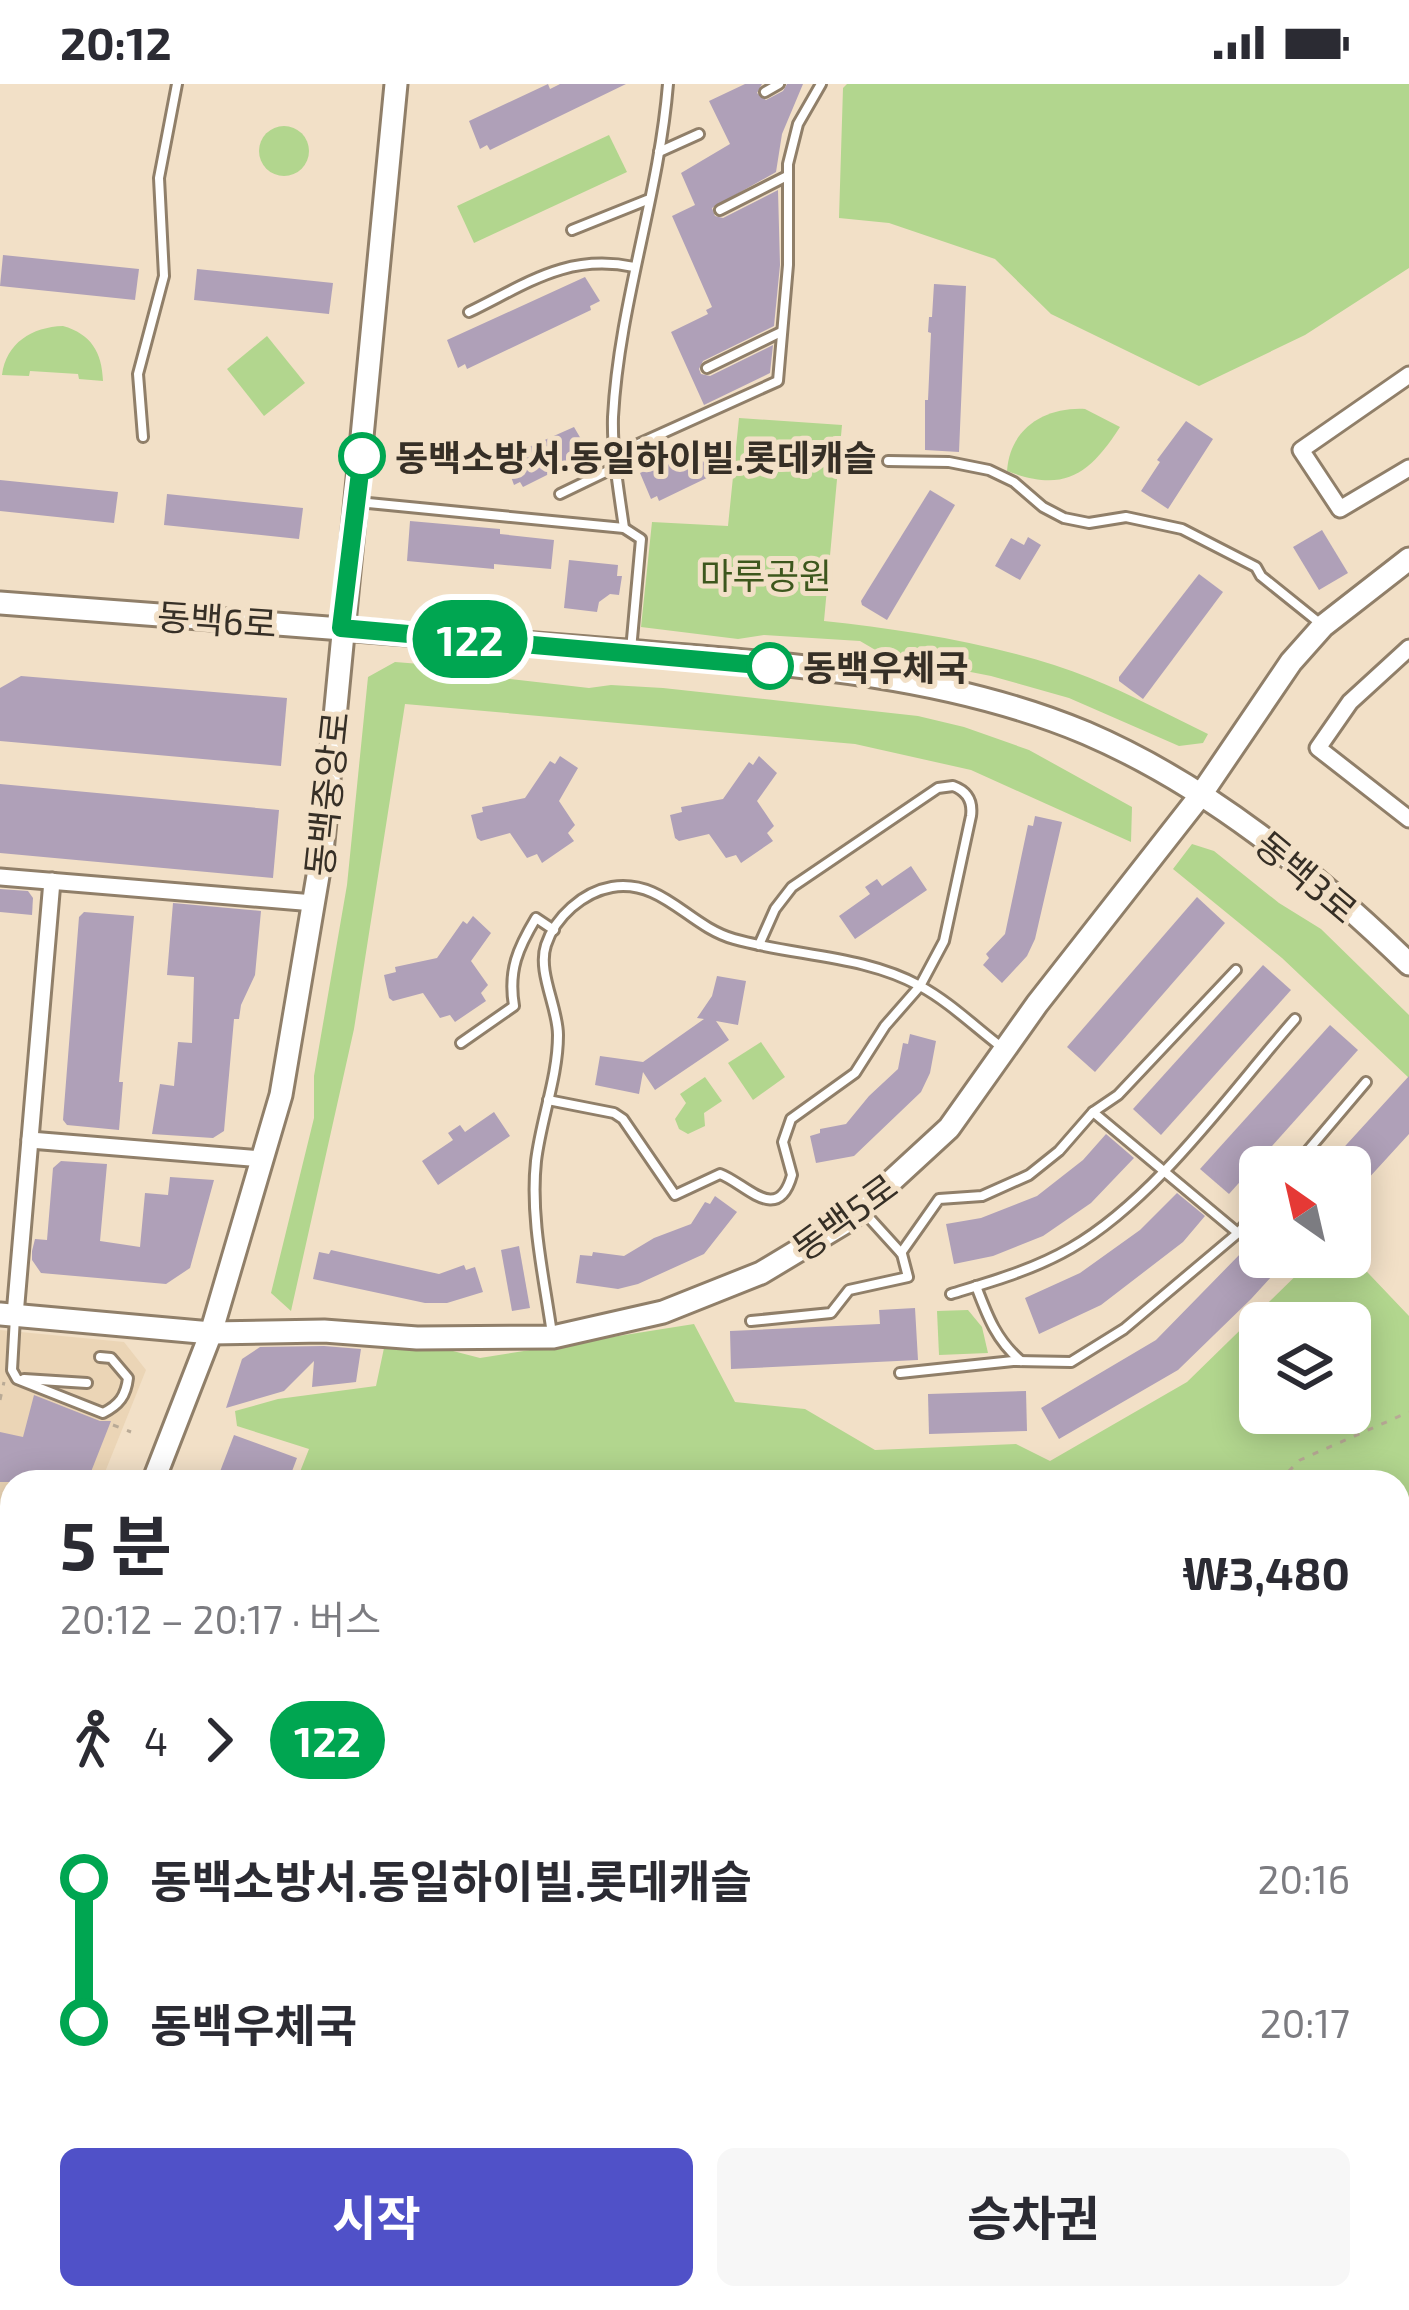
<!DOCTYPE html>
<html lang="ko">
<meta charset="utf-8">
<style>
body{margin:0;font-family:"Exo 2","Noto Sans KR",sans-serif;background:#f7f7f7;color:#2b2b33;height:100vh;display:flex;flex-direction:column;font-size:45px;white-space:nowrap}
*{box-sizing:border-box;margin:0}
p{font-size:39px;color:#7c7c81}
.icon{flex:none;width:66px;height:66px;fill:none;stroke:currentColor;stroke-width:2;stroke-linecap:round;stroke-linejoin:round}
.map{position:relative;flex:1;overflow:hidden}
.details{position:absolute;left:0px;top:1386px;width:1410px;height:840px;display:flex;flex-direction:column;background:#fff;border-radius:36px 36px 0 0;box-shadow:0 6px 30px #0003}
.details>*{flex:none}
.badge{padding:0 24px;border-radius:39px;font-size:42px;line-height:78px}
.needle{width:78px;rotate:326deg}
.tools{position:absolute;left:1239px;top:1062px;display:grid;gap:24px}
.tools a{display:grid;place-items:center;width:132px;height:132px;border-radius:18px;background:#fff;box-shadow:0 6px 30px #0003;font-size:60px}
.map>.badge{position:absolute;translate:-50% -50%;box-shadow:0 0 0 6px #fff}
.legs{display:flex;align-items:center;gap:18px;height:132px;padding:0 60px;font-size:39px}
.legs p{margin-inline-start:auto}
.overview{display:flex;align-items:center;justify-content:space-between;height:204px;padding:0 60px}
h1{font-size:66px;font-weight:700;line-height:90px}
.action{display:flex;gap:24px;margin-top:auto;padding:24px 60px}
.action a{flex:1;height:138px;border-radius:18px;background:#5051c8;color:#fff;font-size:48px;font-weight:700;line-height:138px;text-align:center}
.action a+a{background:#f7f7f7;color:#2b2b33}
ul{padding:0 60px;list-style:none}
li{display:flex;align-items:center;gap:42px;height:144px;font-size:45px}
li i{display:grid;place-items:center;width:18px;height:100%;margin:0 15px;background:currentColor}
li i::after{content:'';width:30px;height:30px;margin:-15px;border:9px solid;border-radius:50%;background:#fff}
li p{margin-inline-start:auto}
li:first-child i{background:linear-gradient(#0000 50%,currentColor 0)}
li:last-child i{background:linear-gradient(currentColor 50%,#0000 0)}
.status{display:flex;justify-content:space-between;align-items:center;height:84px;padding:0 60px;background:#fff;direction:ltr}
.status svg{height:33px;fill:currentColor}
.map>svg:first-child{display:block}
.built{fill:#ebd5b6}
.green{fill:#b2d68e;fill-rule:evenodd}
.building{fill:#afa0b8}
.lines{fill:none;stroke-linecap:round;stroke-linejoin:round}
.lane-casing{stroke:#907f69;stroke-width:14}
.street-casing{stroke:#907f69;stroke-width:21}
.secondary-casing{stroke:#907f69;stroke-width:27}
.path{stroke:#b9aa96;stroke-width:3;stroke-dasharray:6 9;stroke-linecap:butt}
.lane{stroke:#fff;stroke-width:8}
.street{stroke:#fff;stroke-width:15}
.secondary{stroke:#fff;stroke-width:21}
.line-1-casing{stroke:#fff;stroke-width:27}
.line-1{stroke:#00a651;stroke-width:18}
.stop-1-dot{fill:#fff;stroke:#00a651;stroke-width:6}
.labels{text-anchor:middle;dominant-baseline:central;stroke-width:10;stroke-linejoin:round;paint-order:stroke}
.stop-label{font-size:36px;font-weight:bold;fill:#362f26;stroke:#f2e0c7;text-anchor:start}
.park-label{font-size:36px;fill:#3d571d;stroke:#f2e0c7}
.street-label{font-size:36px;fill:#362f26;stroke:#f2e0c7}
</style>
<div class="status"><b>20:12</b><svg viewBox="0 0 49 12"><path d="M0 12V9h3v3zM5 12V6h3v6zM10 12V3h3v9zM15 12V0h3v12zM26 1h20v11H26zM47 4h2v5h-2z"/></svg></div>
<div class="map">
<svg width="1409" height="2226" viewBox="0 0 1409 2226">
<rect width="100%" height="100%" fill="#f2e0c7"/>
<g class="built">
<polygon points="0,1246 124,1258 146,1286 101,1398 12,1398 12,1697 0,1698"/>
<polygon points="12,1818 12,2182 0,2165 0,1889 7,1880 0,1820"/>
<polygon points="35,2214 194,2214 181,2226 43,2226"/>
</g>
<g class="green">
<polygon points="847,0 1409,0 1409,184 1305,251 1199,302 1051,230 995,175 889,139 839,134 843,4"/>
<circle cx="284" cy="67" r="25"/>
<polygon points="609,51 627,88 474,159 457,122"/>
<path d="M63 242C91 250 102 268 103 297L79 295 78 290 30 287 29 292 2 291C6 259 32 243 63 242Z"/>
<polygon points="267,252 305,299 264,332 227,285"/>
<path d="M1085 325 1120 343C1089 391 1064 409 1007 387 1010 344 1045 323 1085 325Z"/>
<path d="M739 334 842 341 824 537C908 546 1011 562 1090 594 1130 610 1169 631 1208 650L1203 659 1179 662 1069 614 991 592 884 571 860 557 764 551 738 555 641 543 652 438 728 442Z"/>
<polygon points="395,578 471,584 492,593 589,604 611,601 663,604 918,632 964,643 1029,666 1132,723 1131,758 971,686 855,660 405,620 354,945 291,1227 271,1209 314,1034 314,992 347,801 368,593"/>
<polygon points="1192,760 1214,767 1279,819 1321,845 1409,931 1409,994 1282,874 1173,785"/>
<polygon points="761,958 785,993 753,1016 728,979"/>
<polygon points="705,993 722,1017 704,1029 705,1042 688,1050 679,1045 675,1035 686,1019 680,1010"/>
<path d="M1350 1170 1409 1232V1718L1398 1723V1398H296L309 1365 237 1342 235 1327 278 1315 376 1302 384 1264 453 1267 480 1274 694 1240 735 1318 805 1325 875 1366 1016 1360 1050 1377 1187 1298 1315 1173H1350ZM1260 1239H1350V1329H1260Z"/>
<polygon points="968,1226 982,1243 988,1269 939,1271 937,1227"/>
<polygon points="736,2214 945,2214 959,2226 739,2226"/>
</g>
<g class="building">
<polygon points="548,0 550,5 560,0 626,0 490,66 487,61 480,65 469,37"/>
<polygon points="745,0 762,0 757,9 766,16 783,7 787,0 803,0 782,50 776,88 712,124 715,132 723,134 778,106 780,181 774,242 703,277 699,285 701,290 710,292 773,261 770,289 704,321 671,248 708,230 706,226 712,223 672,132 695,121 681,89 730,60 709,17"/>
<polygon points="3,171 139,185 135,216 0,202"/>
<polygon points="197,185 333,199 329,230 194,216"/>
<polygon points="585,193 600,217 590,222 591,226 467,285 465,280 458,284 447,256"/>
<polygon points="934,200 966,202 959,368 925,366 925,316 928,316 931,249 928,248 929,233 932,233"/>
<polygon points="1186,337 1213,355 1168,425 1141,407 1160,378 1157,376"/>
<polygon points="574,343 588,367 577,371 579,375 523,403 520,398 514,401 504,374"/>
<polygon points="710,357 724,381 714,386 715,390 659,417 657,412 651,415 640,389"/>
<polygon points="0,396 118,408 114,439 0,427"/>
<polygon points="930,406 955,421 887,536 862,521 861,517"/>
<polygon points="167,410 303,424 299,455 164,441"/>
<polygon points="410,437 500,445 500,450 554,456 551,485 494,480 494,485 407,477"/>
<polygon points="1322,446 1348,489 1319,506 1293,463"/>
<polygon points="1028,453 1041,461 1020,496 995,482 1011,454 1024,461"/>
<polygon points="569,476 618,481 617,492 622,492 619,511 610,510 599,518 597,528 564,524"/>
<polygon points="1199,490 1223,508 1143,615 1119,597 1119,593"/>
<polygon points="21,592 287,614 281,682 0,657 0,604"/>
<polygon points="560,672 578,684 559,717 575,741 568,749 574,757 542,779 537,770 527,774 510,749 481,757 477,754 471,731 483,728 482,723 525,714 550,677 555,680"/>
<polygon points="759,672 777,689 757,717 774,742 767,749 773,757 741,779 736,771 726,774 709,750 679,757 675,754 670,731 682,728 681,723 723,715 749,678 753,681"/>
<polygon points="0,700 279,726 273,794 0,769"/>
<polygon points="1035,732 1062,738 1035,855 1027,872 1002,899 983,881 989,874 986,870 1005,850 1028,741 1033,742"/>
<polygon points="911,782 927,806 855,855 839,832 870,810 865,803 877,795 882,802"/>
<polygon points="0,805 28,807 33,814 32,831 0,828"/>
<polygon points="1197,813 1225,839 1095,988 1067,963"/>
<polygon points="173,819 261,827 255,891 241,921 239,935 234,935 224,1047 213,1054 152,1050 160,1000 174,1002 178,958 192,959 194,893 167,891"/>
<polygon points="84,828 134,832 119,998 123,998 119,1046 67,1041 63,1036 79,833"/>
<polygon points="473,832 491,849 471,877 488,901 481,909 486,917 455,938 450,931 440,934 423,909 393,917 389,914 384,891 396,888 395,883 437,874 463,837 467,840"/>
<polygon points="1263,881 1291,906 1161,1051 1133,1025"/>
<polygon points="717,892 746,897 738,941 716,937 729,956 655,1006 643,988 639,1010 595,1001 600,972 643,978 704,935 697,934 712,912"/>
<polygon points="1330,941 1358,966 1229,1110 1200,1085"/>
<polygon points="910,950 936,957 930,989 921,1008 854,1072 816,1079 810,1052 820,1049 820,1045 846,1040 869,1012 898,985 903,959 908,960"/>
<polygon points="1409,992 1409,1050 1366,1097 1363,1093 1350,1107 1350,1083 1326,1083"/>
<polygon points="494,1028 510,1052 438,1101 422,1077 453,1056 448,1049 460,1041 465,1048"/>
<polygon points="1106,1050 1134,1074 1091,1119 1043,1152 993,1172 954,1180 946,1140 981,1134 1037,1112 1083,1076"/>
<polygon points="61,1077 107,1080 100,1157 140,1163 145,1109 168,1111 170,1093 214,1096 190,1184 166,1200 41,1189 32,1176 32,1167 35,1155 47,1156 53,1084"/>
<polygon points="1177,1109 1205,1132 1183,1158 1101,1221 1039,1250 1025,1214 1080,1189 1140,1146"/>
<polygon points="715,1112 737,1128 704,1170 638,1200 618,1205 576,1199 580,1171 592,1172 593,1168 624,1172 654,1154 691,1140 705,1118 710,1120"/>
<polygon points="519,1162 530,1224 512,1227 501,1166"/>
<polygon points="331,1166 439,1190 464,1181 466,1186 475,1183 483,1208 447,1219 425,1219 313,1195 319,1168 329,1170"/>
<polygon points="1244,1166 1272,1192 1251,1215 1178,1286 1059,1355 1041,1324 1156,1256"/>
<polygon points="915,1224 918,1276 731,1285 730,1247 880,1240 879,1226"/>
<polygon points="324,1262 361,1265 356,1298 312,1303 314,1277 284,1307 226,1324 242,1275 260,1263"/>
<polygon points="1026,1307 1027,1347 929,1350 928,1310"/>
<polygon points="34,1311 100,1337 111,1337 87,1398 0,1398 0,1348 23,1353"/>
<polygon points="234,1351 297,1374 288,1398 216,1398"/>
</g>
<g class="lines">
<defs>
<g id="lane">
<polyline points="765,8 779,0"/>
<polyline points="659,68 699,50"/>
<polyline points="720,126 787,92"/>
<polyline points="572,146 647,116"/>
<path d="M469 228C527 200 567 169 634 183"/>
<polyline points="707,284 781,248"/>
<polyline points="143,353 138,290 164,192 159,94 177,0"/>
<polyline points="614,371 778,297 788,181 788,80 798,40 821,0"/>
<polyline points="888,377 949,378 989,386 1014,398 1043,423 1064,434 1089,439 1126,433 1182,445 1256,483 1261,492 1322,541"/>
<polyline points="560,410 616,383"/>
<polyline points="358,418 624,444 641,455 631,566"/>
<path d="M624 444C619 408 612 370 613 333 619 220 659 112 668 0"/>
<path d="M461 959 514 922C508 886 518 864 536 834L554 846"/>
<path d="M548 1016 614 1029 623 1035 675 1111 720 1090C745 1099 778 1142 792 1091L783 1058 791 1035 855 989 885 942 920 902 944 857 971 732C973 717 967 707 953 702L938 704 792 803 775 825 759 861"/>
<polyline points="1093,1028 1238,1149"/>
<polyline points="1294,1083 1366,998"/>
<polyline points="901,1169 939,1115 982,1112 1029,1091 1059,1067 1093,1028 1118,1011 1236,886"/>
<path d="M976 1202C987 1231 996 1256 1021 1277"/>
<path d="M951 1210C993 1197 1033 1186 1071 1164 1156 1115 1230 1009 1295 935"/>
<path d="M15 1233 12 1286 17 1295 103 1329C119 1321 126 1312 128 1294L111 1274 100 1273"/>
<polyline points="751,1237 831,1229 849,1206 908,1193 902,1170 863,1127"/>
<path d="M552 1250C544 1193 530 1134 536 1077 541 1035 558 993 558 951 558 923 537 888 546 861 555 833 583 808 612 803 663 795 688 842 734 855 794 872 864 871 920 902 948 917 974 942 1000 962"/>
<polyline points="900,1289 1013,1277 1071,1278 1124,1245 1238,1149 1260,1123"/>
<polyline points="24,1295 87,1299"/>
<polyline points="174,2214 182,2226"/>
<polyline points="192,2214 201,2226"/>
<polyline points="1346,2214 1357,2226"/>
</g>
<g id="street">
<polyline points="1409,291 1301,366 1340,425 1409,384"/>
<polyline points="1409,564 1350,618 1318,664 1409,735"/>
<polyline points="0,793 314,819"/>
<polyline points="30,1056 261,1075"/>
<polyline points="15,1231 52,797"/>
<polyline points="0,1717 12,1728"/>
<polyline points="1,1817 12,1803"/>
<polyline points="203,2226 215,2214"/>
</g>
<g id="secondary">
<path d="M0 519C196 534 392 548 588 564 753 578 931 584 1086 649 1207 701 1315 789 1409 880"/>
<polyline points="0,1230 211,1249 324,1247 417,1254 553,1253 663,1228 761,1189 849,1136 949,1044 1037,920 1200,712 1291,578 1323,542 1409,475"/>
<polyline points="153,1398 211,1249 281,1011 322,768 396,0"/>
<polyline points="1398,1746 1409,1740"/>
<polyline points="383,2214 398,2226"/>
<polyline points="1048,2226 1053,2214"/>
</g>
</defs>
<use href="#lane" class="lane-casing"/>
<use href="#street" class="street-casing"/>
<use href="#secondary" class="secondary-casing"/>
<g class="path">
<polyline points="0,1316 4,1298"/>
<polyline points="113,1341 131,1348"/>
<polyline points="1278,1398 1300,1376 1409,1328"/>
<polyline points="0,1751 12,1749"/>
<polyline points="0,1776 12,1774"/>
<polyline points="5,1836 12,1872"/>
<polyline points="0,1913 12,1898"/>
<polyline points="0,2129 12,2150"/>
<polyline points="0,2153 12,2165"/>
<polyline points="0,2210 41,2226"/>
<polyline points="49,2214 56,2226"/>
<polyline points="798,2214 802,2226"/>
</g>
<use href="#lane" class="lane"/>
<use href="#street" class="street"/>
<use href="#secondary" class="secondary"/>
</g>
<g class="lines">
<defs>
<polyline id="line-1" points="362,372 341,544 770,582"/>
</defs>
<use href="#line-1" class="line-1-casing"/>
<use href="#line-1" class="line-1"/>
</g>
<g class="stop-1-dot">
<circle cx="362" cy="372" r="21"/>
<circle cx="770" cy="582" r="21"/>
</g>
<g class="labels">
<g class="stop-label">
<text x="395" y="372">동백소방서.동일하이빌.롯데캐슬</text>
<text x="803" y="582">동백우체국</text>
</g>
<g class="park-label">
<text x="766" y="490">마루공원</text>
</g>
<g class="street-label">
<text transform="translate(217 535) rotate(4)">동백6로</text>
<text transform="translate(326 710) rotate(-84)">동백중앙로</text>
<text transform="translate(1307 792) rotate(40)">동백3로</text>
<text transform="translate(844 1132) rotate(-36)">동백5로</text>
</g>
</g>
</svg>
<div class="tools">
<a><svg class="needle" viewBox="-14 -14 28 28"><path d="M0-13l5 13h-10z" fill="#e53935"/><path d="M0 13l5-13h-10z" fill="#7c7c81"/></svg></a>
<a><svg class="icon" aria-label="layers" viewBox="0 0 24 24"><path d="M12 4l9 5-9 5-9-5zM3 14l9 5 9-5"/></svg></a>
</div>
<b class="badge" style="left:470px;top:555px;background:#00a651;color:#fff">122</b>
<section class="details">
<div class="overview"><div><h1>5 분</h1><p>20:12 – 20:17 · 버스</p></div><b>₩3,480</b></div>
<div class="legs"><svg class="icon" aria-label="walk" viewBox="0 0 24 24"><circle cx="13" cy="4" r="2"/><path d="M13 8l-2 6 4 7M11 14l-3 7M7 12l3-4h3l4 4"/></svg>4<svg class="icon" aria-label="forward" viewBox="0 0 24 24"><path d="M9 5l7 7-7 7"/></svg><b class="badge" style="background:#00a651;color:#fff">122</b></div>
<ul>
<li><i style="color:#00a651"></i><b>동백소방서.동일하이빌.롯데캐슬</b><p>20:16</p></li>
<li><i style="color:#00a651"></i><b>동백우체국</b><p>20:17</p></li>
</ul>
<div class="action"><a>시작</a><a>승차권</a></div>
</section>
</div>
